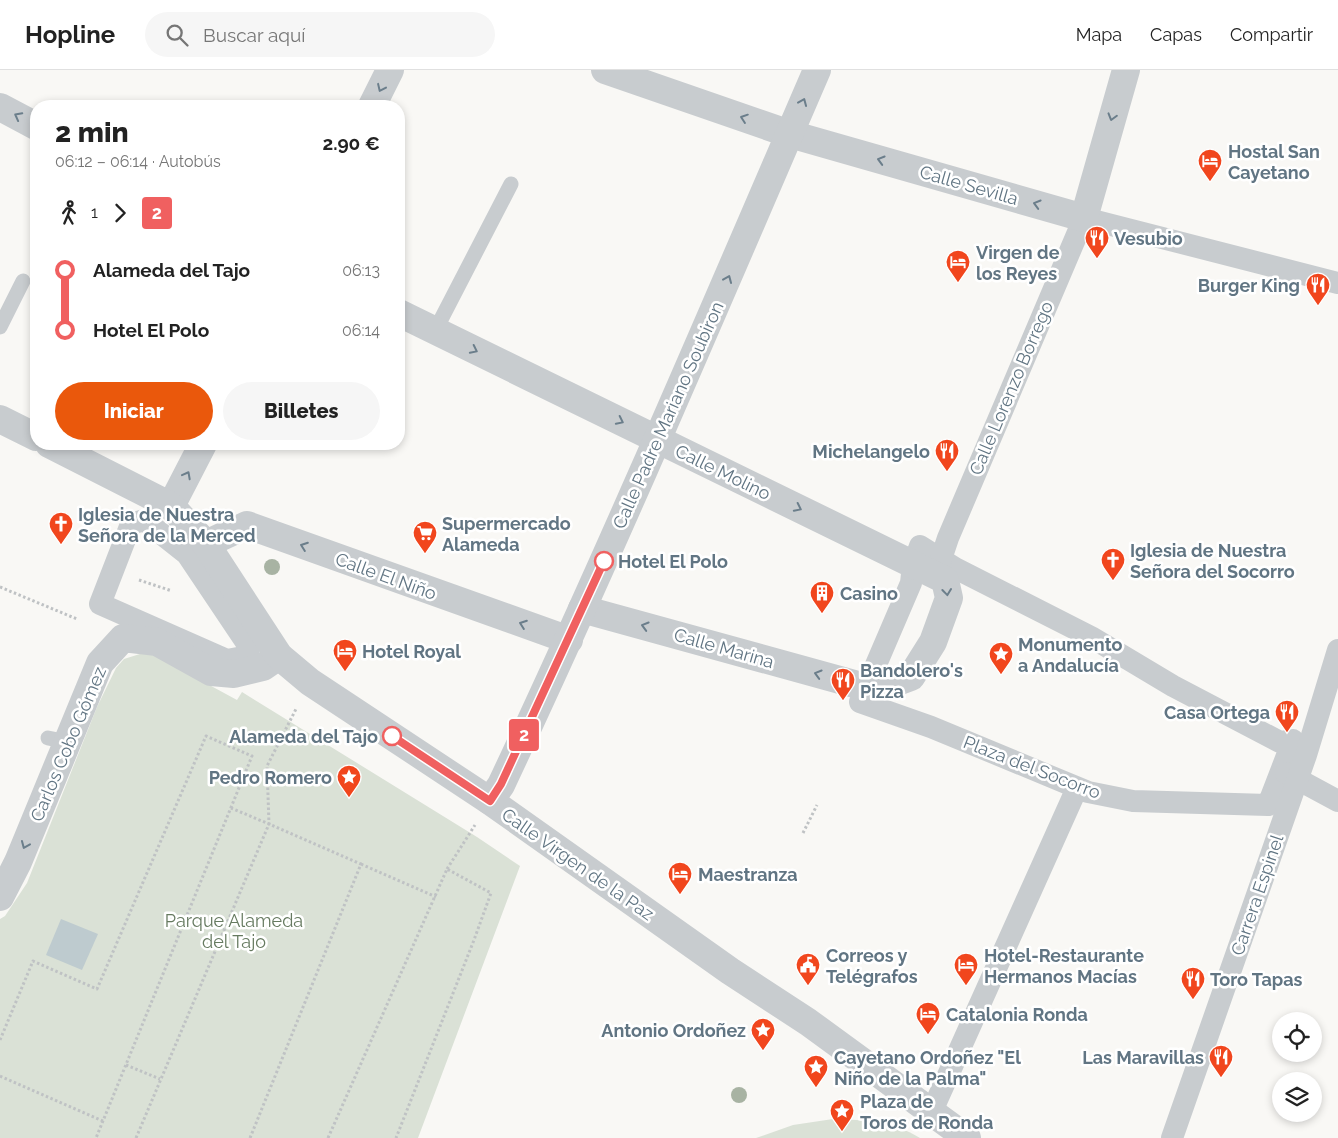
<!DOCTYPE html>
<html lang="es">
<meta charset="utf-8">
<style>
body{margin:0;font-family:Raleway,sans-serif;background:#f6f6f6;color:#222;height:100vh;display:flex;flex-direction:column;font-size:19px;white-space:nowrap}
*{box-sizing:border-box;margin:0}
p{font-size:16px;color:#767676}
.icon{flex:none;width:28px;height:28px;fill:none;stroke:currentColor;stroke-width:2;stroke-linecap:round;stroke-linejoin:round}
.map{position:relative;flex:1;overflow:hidden}
.details{position:absolute;left:30px;top:30px;width:375px;height:350px;display:flex;flex-direction:column;background:#fff;border-radius:20px;box-shadow:0 2px 8px #0003}
.details>*{flex:none}
.badge{padding:0 10px;border-radius:4px;font-size:18px;line-height:32px}
.fabs{position:absolute;left:1272px;top:942px;display:grid;gap:10px}
.fabs a{display:grid;place-items:center;width:50px;height:50px;border-radius:50%;background:#fff;box-shadow:0 2px 8px #0003;font-size:25px}
.map>.badge{position:absolute;translate:-50% -50%;box-shadow:0 0 0 2px #fff}
.legs{display:flex;align-items:center;gap:8px;height:55px;padding:0 25px;font-size:16px}
.legs p{margin-inline-start:auto}
.head{display:flex;align-items:center;justify-content:space-between;height:85px;padding:0 25px}
h1{font-size:28px;font-weight:800;line-height:38px}
.button{display:flex;gap:10px;margin-top:auto;padding:10px 25px}
.button a{flex:1;height:58px;border-radius:30px;background:#ea580c;color:#fff;font-size:20px;font-weight:800;line-height:58px;text-align:center}
.button a+a{background:#f6f6f6;color:#222}
ul{padding:0 25px;list-style:none}
li{display:flex;align-items:center;gap:18px;height:60px;font-size:19px}
li i{display:grid;place-items:center;width:8px;height:100%;margin:0 6px;background:currentColor}
li i::after{content:'';width:12px;height:12px;margin:-6px;border:4px solid;border-radius:50%;background:#fff}
li p{margin-inline-start:auto}
li:first-child i{background:linear-gradient(#0000 50%,currentColor 0)}
li:last-child i{background:linear-gradient(currentColor 50%,#0000 0)}
header{display:flex;align-items:center;gap:30px;box-sizing:border-box;height:70px;padding:0 25px;background:#fff;border-bottom:1px solid #e0e0e0}
header strong{font-size:24px}
nav{display:flex;gap:28px;margin-inline-start:auto;font-size:18px}
.search{width:350px;height:45px;background:#f6f6f6;display:flex;align-items:center;gap:12px;box-sizing:border-box;padding:0 18px;border-radius:28px;color:#767676;font-size:19px}
.map>svg:first-child{display:block}
.green{fill:#dae1d6}
.water{fill:#becbcf}
.lines{fill:none;stroke-linecap:round;stroke-linejoin:round}
.path{stroke:#bfc2c4;stroke-width:3;stroke-dasharray:2.5 2.5;stroke-linecap:butt}
.service{stroke:#c8cccf;stroke-width:15}
.pedestrian{stroke:#c8cccf;stroke-width:22}
.minor{stroke:#c8cccf;stroke-width:28}
.tertiary{stroke:#c8cccf;stroke-width:28}
.tree{fill:#a8b3a3}
.oneway{stroke:#6b7e8b}
.line-1-casing{stroke:#fff;stroke-width:11}
.line-1{stroke:#f06060;stroke-width:8}
.stop-1-dot{fill:#fff;stroke:#f06060;stroke-width:2.5}
.labels{text-anchor:middle;dominant-baseline:central;stroke-width:5;stroke-linejoin:round;paint-order:stroke}
.poi-label{font-size:18px;font-weight:bold;fill:#617583;stroke:#fff;text-anchor:start}
.street-label{font-size:18px;fill:#617583;stroke:#fff}
.stop-label{font-size:18px;font-weight:bold;fill:#617583;stroke:#fff;text-anchor:start}
.park-label{font-size:18px;fill:#667a60;stroke:#fff}
</style>
<header>
<strong>Hopline</strong>
<div class="search"><svg class="icon" aria-label="search" viewBox="0 0 24 24"><circle cx="10" cy="10" r="6"/><path d="M15 15l6 6"/></svg>Buscar aquí</div>
<nav><a>Mapa</a><a>Capas</a><a>Compartir</a></nav>
</header>
<div class="map">
<svg width="1338" height="1068" viewBox="0 0 1338 1068">
<rect width="100%" height="100%" fill="#f9f8f5"/>
<g class="green">
<polygon points="143,583 154,585 237,630 242,622 477,767 520,796 418,1068 0,1068 0,849 5,846 27,813 97,637 116,598 124,589"/>
<path d="M833 1049C866 1050 892 1051 920 1068H756L793 1055Z"/>
</g>
<polygon class="water" points="61,849 98,864 82,900 46,885"/>
<g class="lines">
<g class="path">
<polyline points="139,510 172,521"/>
<polyline points="0,517 77,549"/>
<polyline points="803,763 817,735"/>
<polyline points="361,794 436,827"/>
<polyline points="447,799 475,755"/>
<polyline points="0,970 33,891 97,919 206,666 252,686 96,1068"/>
<polyline points="126,995 160,1009"/>
<polyline points="0,1006 103,1051"/>
<polyline points="136,1068 269,754 231,738"/>
<polyline points="250,1068 361,794 269,754 267,696 296,639"/>
<polyline points="328,1068 447,799 491,823 474,870 396,1068"/>
</g>
<g class="service">
<polyline points="0,257 23,211"/>
<polyline points="435,261 511,114"/>
<polyline points="48,668 68,672"/>
</g>
<g class="pedestrian">
<polygon points="144,450 187,484 246,572 249,580 243,587 227,590 100,534 131,454"/>
<polygon points="920,476 955,498 1091,567 1173,616 1280,672 1293,670 1268,735 1133,731 1088,722 931,657 860,632 911,513 913,495"/>
<polyline points="941,489 948,468 1084,148 1338,213"/>
<polyline points="1286,703 1338,731"/>
<polyline points="932,1041 1077,718"/>
<polyline points="1172,1068 1306,685 1338,580"/>
</g>
<g class="minor">
<polyline points="372,36 390,0"/>
<polyline points="0,37 36,56"/>
<polyline points="790,64 1084,148 1126,0"/>
<polyline points="399,243 945,510 949,528 933,572 911,607 876,620 582,539"/>
<polyline points="171,436 203,374"/>
<polyline points="206,474 247,455 569,570"/>
<polyline points="0,827 18,792 100,593 123,568 157,572 211,602 234,604 263,597 279,586"/>
</g>
<g class="tertiary">
<polyline points="605,0 790,64"/>
<polyline points="0,349 36,367"/>
<polyline points="49,374 171,436 206,474 279,586 310,612 490,731 730,901 808,952 967,1068"/>
<path d="M490 731 501 715C612 479 714 239 817 0"/>
</g>
</g>
<g class="tree">
<circle cx="272" cy="497" r="8"/>
<circle cx="739" cy="1025" r="8"/>
</g>
<defs><path id="oneway-chevron" d="M-2-3.5L2.5 0L-2 3.5" fill="none" stroke-width="1.6" stroke-linecap="round" stroke-linejoin="round" transform="scale(1.25)"/></defs>
<g class="oneway">
<use href="#oneway-chevron" transform="translate(381 18) rotate(115)"/>
<use href="#oneway-chevron" transform="translate(803 32) rotate(-67)"/>
<use href="#oneway-chevron" transform="translate(18 46) rotate(-152)"/>
<use href="#oneway-chevron" transform="translate(1112 47) rotate(106)"/>
<use href="#oneway-chevron" transform="translate(744 48) rotate(-161)"/>
<use href="#oneway-chevron" transform="translate(881 90) rotate(-164)"/>
<use href="#oneway-chevron" transform="translate(1037 134) rotate(-164)"/>
<use href="#oneway-chevron" transform="translate(728 209) rotate(-67)"/>
<use href="#oneway-chevron" transform="translate(474 280) rotate(26)"/>
<use href="#oneway-chevron" transform="translate(620 351) rotate(26)"/>
<use href="#oneway-chevron" transform="translate(187 405) rotate(-62)"/>
<use href="#oneway-chevron" transform="translate(798 438) rotate(26)"/>
<use href="#oneway-chevron" transform="translate(304 476) rotate(-160)"/>
<use href="#oneway-chevron" transform="translate(947 522) rotate(83)"/>
<use href="#oneway-chevron" transform="translate(523 554) rotate(-160)"/>
<use href="#oneway-chevron" transform="translate(645 556) rotate(-164)"/>
<use href="#oneway-chevron" transform="translate(818 604) rotate(-164)"/>
<use href="#oneway-chevron" transform="translate(25 775) rotate(113)"/>
</g>
<g class="lines">
<defs>
<polyline id="line-1" points="392,666 490,731 501,714 604,491"/>
</defs>
<use href="#line-1" class="line-1-casing"/>
<use href="#line-1" class="line-1"/>
</g>
<defs>
<symbol id="hotel-pin" viewBox="-11 -11 22 30"><path d="M0 17L-7.5 6A9.5 9.5 0 1 1 7.5 6Z" fill="#f1461d" stroke="#fff"/><path d="M-6-4.5h1.5V1H6V5H4.5V3h-9V5H-6ZM-4 0a1.8 1.8 0 1 1 3.6 0ZM.5 0V-2.5h3Q6-2.5 6 0Z" fill="#fff"/></symbol>
<symbol id="restaurant-pin" viewBox="-11 -11 22 30"><path d="M0 17L-7.5 6A9.5 9.5 0 1 1 7.5 6Z" fill="#f1461d" stroke="#fff"/><path d="M-5-6h1v4h1v-4h1v4h1v-4h1v5L-1.5 .5V6h-2V.5L-5-1ZM5-6V6H3V1.5H1.5Q1.5-4 5-6Z" fill="#fff"/></symbol>
<symbol id="church-pin" viewBox="-11 -11 22 30"><path d="M0 17L-7.5 6A9.5 9.5 0 1 1 7.5 6Z" fill="#f1461d" stroke="#fff"/><path d="M-1.2-6h2.4v3.5h3.3v2.4h-3.3V6h-2.4V-.1h-3.3v-2.4h3.3Z" fill="#fff"/></symbol>
<symbol id="supermarket-pin" viewBox="-11 -11 22 30"><path d="M0 17L-7.5 6A9.5 9.5 0 1 1 7.5 6Z" fill="#f1461d" stroke="#fff"/><path d="M-6-5.5h2.5l.6 2H6L4.5 2H-2.5L-4.4-4H-6ZM-1.5 3.2a1.3 1.3 0 1 0 .1 0ZM3 3.2a1.3 1.3 0 1 0 .1 0Z" fill="#fff"/></symbol>
<symbol id="building-pin" viewBox="-11 -11 22 30"><path d="M0 17L-7.5 6A9.5 9.5 0 1 1 7.5 6Z" fill="#f1461d" stroke="#fff"/><path d="M-4-6H4V6H1V3H-1V6H-4ZM-2.5-4.3h1.7v1.8h-1.7ZM.8-4.3h1.7v1.8H.8ZM-2.5-1h1.7V.8h-1.7ZM.8-1h1.7V.8H.8Z" fill="#fff"/></symbol>
<symbol id="sight-pin" viewBox="-11 -11 22 30"><path d="M0 17L-7.5 6A9.5 9.5 0 1 1 7.5 6Z" fill="#f1461d" stroke="#fff"/><path d="M0-6L1.8-2.2L6-1.7L2.9 1.2L3.7 5.4L0 3.3L-3.7 5.4L-2.9 1.2L-6-1.7L-1.8-2.2Z" fill="#fff"/></symbol>
<symbol id="civic-pin" viewBox="-11 -11 22 30"><path d="M0 17L-7.5 6A9.5 9.5 0 1 1 7.5 6Z" fill="#f1461d" stroke="#fff"/><path d="M-.6-6.5H3V-4.5H.6V-3L4-1V1h2V6H-6V1h2V-1L-.6-3ZM-1.2 2.5V6h2.4V2.5Z" fill="#fff"/></symbol>
</defs>
<g fill-rule="evenodd">
<use href="#hotel-pin" x="1196" y="77" width="28" height="38"/>
<use href="#restaurant-pin" x="1083" y="154" width="28" height="38"/>
<use href="#hotel-pin" x="944" y="178" width="28" height="38"/>
<use href="#restaurant-pin" x="1304" y="201" width="28" height="38"/>
<use href="#restaurant-pin" x="933" y="367" width="28" height="38"/>
<use href="#church-pin" x="47" y="440" width="28" height="38"/>
<use href="#supermarket-pin" x="411" y="449" width="28" height="38"/>
<use href="#church-pin" x="1099" y="476" width="28" height="38"/>
<use href="#building-pin" x="808" y="509" width="28" height="38"/>
<use href="#hotel-pin" x="331" y="567" width="28" height="38"/>
<use href="#sight-pin" x="987" y="570" width="28" height="38"/>
<use href="#restaurant-pin" x="829" y="596" width="28" height="38"/>
<use href="#restaurant-pin" x="1273" y="628" width="28" height="38"/>
<use href="#sight-pin" x="335" y="693" width="28" height="38"/>
<use href="#hotel-pin" x="666" y="790" width="28" height="38"/>
<use href="#civic-pin" x="794" y="881" width="28" height="38"/>
<use href="#hotel-pin" x="952" y="881" width="28" height="38"/>
<use href="#restaurant-pin" x="1179" y="895" width="28" height="38"/>
<use href="#hotel-pin" x="914" y="930" width="28" height="38"/>
<use href="#sight-pin" x="749" y="946" width="28" height="38"/>
<use href="#restaurant-pin" x="1207" y="973" width="28" height="38"/>
<use href="#sight-pin" x="802" y="983" width="28" height="38"/>
<use href="#sight-pin" x="828" y="1027" width="28" height="38"/>
</g>
<g class="stop-1-dot">
<circle cx="604" cy="491" r="9"/>
<circle cx="392" cy="666" r="9"/>
</g>
<g class="labels">
<g class="poi-label">
<text x="1228" y="81">Hostal San<tspan x="1228" dy="21">Cayetano</tspan></text>
<text x="1114" y="168">Vesubio</text>
<text x="976" y="182">Virgen de<tspan x="976" dy="21">los Reyes</tspan></text>
<text x="1300" y="215" text-anchor="end">Burger King</text>
<text x="930" y="381" text-anchor="end">Michelangelo</text>
<text x="78" y="444">Iglesia de Nuestra<tspan x="78" dy="21">Señora de la Merced</tspan></text>
<text x="442" y="453">Supermercado<tspan x="442" dy="21">Alameda</tspan></text>
<text x="1130" y="480">Iglesia de Nuestra<tspan x="1130" dy="21">Señora del Socorro</tspan></text>
<text x="840" y="523">Casino</text>
<text x="1018" y="574">Monumento<tspan x="1018" dy="21">a Andalucía</tspan></text>
<text x="362" y="581">Hotel Royal</text>
<text x="860" y="600">Bandolero's<tspan x="860" dy="21">Pizza</tspan></text>
<text x="1270" y="642" text-anchor="end">Casa Ortega</text>
<text x="332" y="707" text-anchor="end">Pedro Romero</text>
<text x="698" y="804">Maestranza</text>
<text x="826" y="885">Correos y<tspan x="826" dy="21">Telégrafos</tspan></text>
<text x="984" y="885">Hotel-Restaurante<tspan x="984" dy="21">Hermanos Macías</tspan></text>
<text x="1210" y="909">Toro Tapas</text>
<text x="946" y="944">Catalonia Ronda</text>
<text x="746" y="960" text-anchor="end">Antonio Ordoñez</text>
<text x="834" y="987">Cayetano Ordoñez "El<tspan x="834" dy="21">Niño de la Palma"</tspan></text>
<text x="1204" y="987" text-anchor="end">Las Maravillas</text>
<text x="860" y="1031">Plaza de<tspan x="860" dy="21">Toros de Ronda</tspan></text>
</g>
<g class="street-label">
<text transform="translate(969 115) rotate(16)">Calle Sevilla</text>
<text transform="translate(1011 318) rotate(-67)">Calle Lorenzo Borrego</text>
<text transform="translate(668 345) rotate(-66)">Calle Padre Mariano Soubiron</text>
<text transform="translate(723 402) rotate(26)">Calle Molino</text>
<text transform="translate(386 506) rotate(20)">Calle El Niño</text>
<text transform="translate(724 578) rotate(16)">Calle Marina</text>
<text transform="translate(68 674) rotate(-67)">Carlos Cobo Gómez</text>
<text transform="translate(1032 697) rotate(21)">Plaza del Socorro</text>
<text transform="translate(578 794) rotate(35)">Calle Virgen de la Paz</text>
<text transform="translate(1257 825) rotate(-71)">Carrera Espinel</text>
</g>
<g class="stop-label">
<text x="618" y="491">Hotel El Polo</text>
<text x="378" y="666" text-anchor="end">Alameda del Tajo</text>
</g>
<g class="park-label">
<text x="234" y="850">Parque Alameda<tspan x="234" dy="21">del Tajo</tspan></text>
</g>
</g>
</svg>
<div class="fabs">
<a><svg class="icon" aria-label="locate" viewBox="0 0 24 24"><circle cx="12" cy="12" r="6"/><path d="M12 2v4M12 18v4M2 12h4M18 12h4"/></svg></a>
<a><svg class="icon" aria-label="layers" viewBox="0 0 24 24"><path d="M12 4l9 5-9 5-9-5zM3 14l9 5 9-5"/></svg></a>
</div>
<b class="badge" style="left:524px;top:665px;background:#f06060;color:#fff">2</b>
<section class="details">
<div class="head"><div><h1>2 min</h1><p>06:12 – 06:14 · Autobús</p></div><b>2.90 €</b></div>
<div class="legs"><svg class="icon" aria-label="walk" viewBox="0 0 24 24"><circle cx="13" cy="4" r="2"/><path d="M13 8l-2 6 4 7M11 14l-3 7M7 12l3-4h3l4 4"/></svg>1<svg class="icon" aria-label="forward" viewBox="0 0 24 24"><path d="M9 5l7 7-7 7"/></svg><b class="badge" style="background:#f06060;color:#fff">2</b></div>
<ul>
<li><i style="color:#f06060"></i><b>Alameda del Tajo</b><p>06:13</p></li>
<li><i style="color:#f06060"></i><b>Hotel El Polo</b><p>06:14</p></li>
</ul>
<div class="button"><a>Iniciar</a><a>Billetes</a></div>
</section>
</div>
